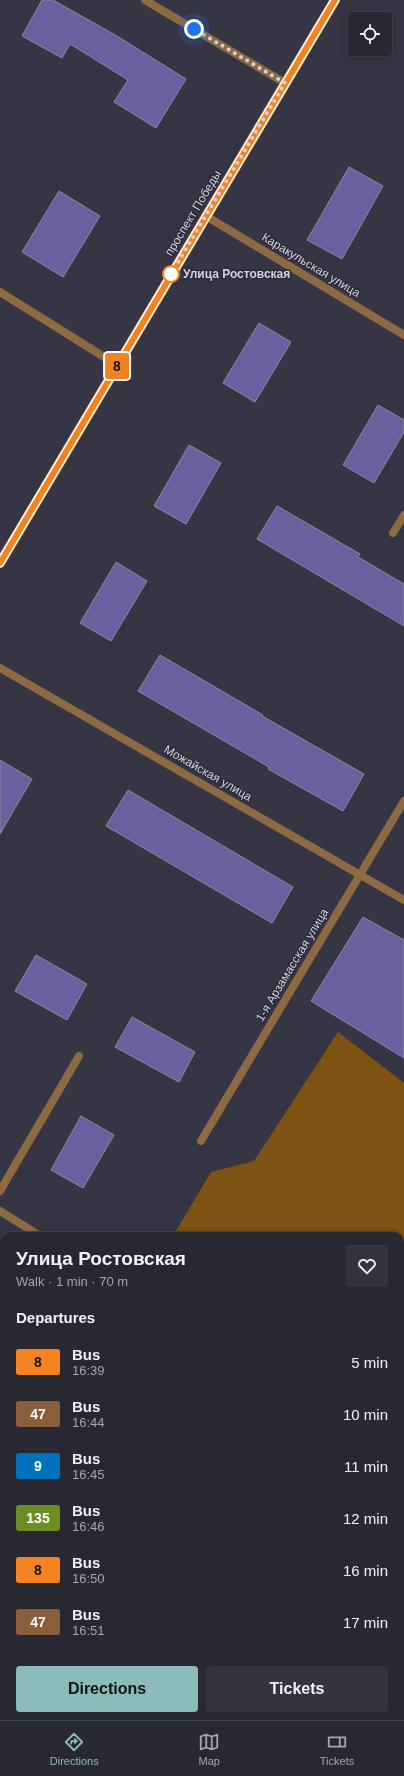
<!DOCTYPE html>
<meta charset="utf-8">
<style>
body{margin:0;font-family:Helvetica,sans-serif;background:#34343f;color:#f1f3f6;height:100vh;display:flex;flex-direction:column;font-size:15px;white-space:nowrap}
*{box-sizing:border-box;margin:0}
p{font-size:13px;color:#a5a6ac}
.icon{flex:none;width:22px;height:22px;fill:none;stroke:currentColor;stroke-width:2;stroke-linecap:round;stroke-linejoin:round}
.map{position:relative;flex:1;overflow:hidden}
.details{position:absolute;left:0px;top:1232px;width:404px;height:488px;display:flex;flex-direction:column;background:#282833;border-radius:12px 12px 0 0;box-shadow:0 2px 10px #0003,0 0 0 1px #44444e}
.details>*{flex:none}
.badge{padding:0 8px;border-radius:3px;font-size:14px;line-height:26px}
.fabs{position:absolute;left:348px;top:12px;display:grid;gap:8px}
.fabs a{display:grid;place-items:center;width:44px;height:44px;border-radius:4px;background:#282833;box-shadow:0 2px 10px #0003,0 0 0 1px #44444e;font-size:20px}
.you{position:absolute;width:20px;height:20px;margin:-10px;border:3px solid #fff;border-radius:50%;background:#1a73e8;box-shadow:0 0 0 6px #1a73e833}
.map>.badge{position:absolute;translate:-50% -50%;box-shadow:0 0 0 2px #fff}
h2{padding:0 16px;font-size:15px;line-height:36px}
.round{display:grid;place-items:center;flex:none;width:42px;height:42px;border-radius:4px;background:#34343f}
.head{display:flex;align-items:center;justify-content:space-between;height:68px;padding:0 16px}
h1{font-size:19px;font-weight:700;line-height:30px}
.action{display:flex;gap:8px;margin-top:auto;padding:8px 16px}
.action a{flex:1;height:46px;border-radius:4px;background:#8bbbb9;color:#111;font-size:16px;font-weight:700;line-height:46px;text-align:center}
.action a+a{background:#34343f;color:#f1f3f6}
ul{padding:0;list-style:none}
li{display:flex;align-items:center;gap:12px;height:52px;padding:0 16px}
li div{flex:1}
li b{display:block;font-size:15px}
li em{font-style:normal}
li .badge{min-width:44px;font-weight:700;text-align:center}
.tab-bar{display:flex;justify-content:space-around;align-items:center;height:56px;border-top:1px solid #44444e;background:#282833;font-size:11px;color:#a5a6ac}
.tab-bar a{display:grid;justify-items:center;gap:2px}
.tab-bar .on{color:#8bbbb9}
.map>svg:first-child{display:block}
.green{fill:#7d5212}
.building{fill:#6a609f;stroke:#8b8a9b}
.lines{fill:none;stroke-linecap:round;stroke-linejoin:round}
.lane{stroke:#8d6a42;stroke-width:8}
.street{stroke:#8d6a42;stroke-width:8}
.primary{stroke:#e19b3e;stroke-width:10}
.line-casing{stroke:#fff;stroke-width:9}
.line{stroke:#f58220;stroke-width:6}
.walk{stroke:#d4d3dc;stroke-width:4;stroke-dasharray:0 7.2}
.stop-dot{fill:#fff;stroke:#f58220;stroke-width:2}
.labels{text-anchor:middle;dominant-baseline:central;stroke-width:3;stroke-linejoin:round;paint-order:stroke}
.street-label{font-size:12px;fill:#d4d3dc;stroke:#2c2b39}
.stop-label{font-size:12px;font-weight:bold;fill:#d4d3dc;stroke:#2c2b39;text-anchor:start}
</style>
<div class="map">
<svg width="404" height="1720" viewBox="0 0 404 1720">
<rect width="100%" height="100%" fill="#363544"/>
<polygon class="green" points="338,1032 404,1083 404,1275 400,1281 400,1236 173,1236 211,1172 254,1161"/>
<g class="building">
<polygon points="42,0 53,0 117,36 186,79 156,128 114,102 128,80 70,44 62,58 22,36"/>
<polygon points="349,167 383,186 342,259 307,240"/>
<polygon points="59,191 100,216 63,277 22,252"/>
<polygon points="259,323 291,342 255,402 223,383"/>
<polygon points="378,405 404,420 404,432 374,483 343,465"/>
<polygon points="189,445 221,463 186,524 154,506"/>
<polygon points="277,506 360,554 358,557 404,584 404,626 257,539"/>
<polygon points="116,562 147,581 111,641 80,623"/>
<polygon points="160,655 263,715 262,716 364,774 343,811 268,769 269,767 138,691"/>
<polygon points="0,760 32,779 0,834"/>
<polygon points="128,790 293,887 272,923 106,826"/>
<polygon points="363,917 404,940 404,1058 311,1001"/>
<polygon points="36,955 87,984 67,1020 15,991"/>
<polygon points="132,1017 195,1052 179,1082 115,1047"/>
<polygon points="81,1116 114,1135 83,1188 51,1170"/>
</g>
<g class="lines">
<g class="lane">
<polyline points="393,533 404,515"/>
<polyline points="0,1191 79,1056"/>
<polyline points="403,1318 404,1316"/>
<polyline points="400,1671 404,1669"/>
</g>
<g class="street">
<polyline points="145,0 285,83"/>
<polyline points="206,216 404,335"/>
<polyline points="0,292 117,365"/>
<polyline points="0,668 404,900"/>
<polyline points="201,1141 404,801"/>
<polyline points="0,1211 40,1236"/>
<polyline points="400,1457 404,1460"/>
<polyline points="0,1479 4,1473"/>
<polyline points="361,1720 364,1716"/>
</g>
<polyline class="primary" points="0,563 335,0"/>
</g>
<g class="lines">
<defs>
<polyline id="line" points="0,563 335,0"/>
</defs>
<use href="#line" class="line-casing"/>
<use href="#line" class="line"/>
<polyline class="walk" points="171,274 285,83 194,29"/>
</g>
<circle class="stop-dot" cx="171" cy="274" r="8"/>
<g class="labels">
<g class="street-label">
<text transform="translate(193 213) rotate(-59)">проспект Победы</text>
<text transform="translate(311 265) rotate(31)">Каракульская улица</text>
<text transform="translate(208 773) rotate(30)">Можайская улица</text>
<text transform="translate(292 965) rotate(-59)">1-я Арзамасская улица</text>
</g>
<g class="stop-label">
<text x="183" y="274">Улица Ростовская</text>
</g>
</g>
</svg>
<div class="fabs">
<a><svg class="icon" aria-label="locate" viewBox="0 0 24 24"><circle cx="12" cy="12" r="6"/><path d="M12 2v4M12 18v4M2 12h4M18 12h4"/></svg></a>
</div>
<div class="you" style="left:194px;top:29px"></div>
<b class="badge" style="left:117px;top:366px;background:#f58220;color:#111">8</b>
<section class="details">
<div class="head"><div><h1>Улица Ростовская</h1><p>Walk · 1 min · 70 m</p></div><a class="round"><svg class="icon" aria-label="heart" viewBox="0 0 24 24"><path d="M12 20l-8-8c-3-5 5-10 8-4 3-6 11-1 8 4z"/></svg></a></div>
<h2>Departures</h2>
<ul>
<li><span class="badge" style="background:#f58220;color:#111">8</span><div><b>Bus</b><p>16:39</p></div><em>5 min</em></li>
<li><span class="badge" style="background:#8b5e3c;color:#fff">47</span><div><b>Bus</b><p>16:44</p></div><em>10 min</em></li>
<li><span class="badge" style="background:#0072bc;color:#fff">9</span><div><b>Bus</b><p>16:45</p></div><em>11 min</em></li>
<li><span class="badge" style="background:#6b8e23;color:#fff">135</span><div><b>Bus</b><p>16:46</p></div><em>12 min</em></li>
<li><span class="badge" style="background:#f58220;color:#111">8</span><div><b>Bus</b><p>16:50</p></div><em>16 min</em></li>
<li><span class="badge" style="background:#8b5e3c;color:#fff">47</span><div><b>Bus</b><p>16:51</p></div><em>17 min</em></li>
</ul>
<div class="action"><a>Directions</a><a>Tickets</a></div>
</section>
</div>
<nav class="tab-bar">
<a class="on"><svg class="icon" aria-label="directions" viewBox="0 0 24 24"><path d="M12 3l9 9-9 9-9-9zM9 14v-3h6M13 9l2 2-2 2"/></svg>Directions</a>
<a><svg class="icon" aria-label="map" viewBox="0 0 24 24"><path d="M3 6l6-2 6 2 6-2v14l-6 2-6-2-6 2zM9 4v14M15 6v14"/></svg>Map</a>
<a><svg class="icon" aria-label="tickets" viewBox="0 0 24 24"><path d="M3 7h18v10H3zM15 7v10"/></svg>Tickets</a>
</nav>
